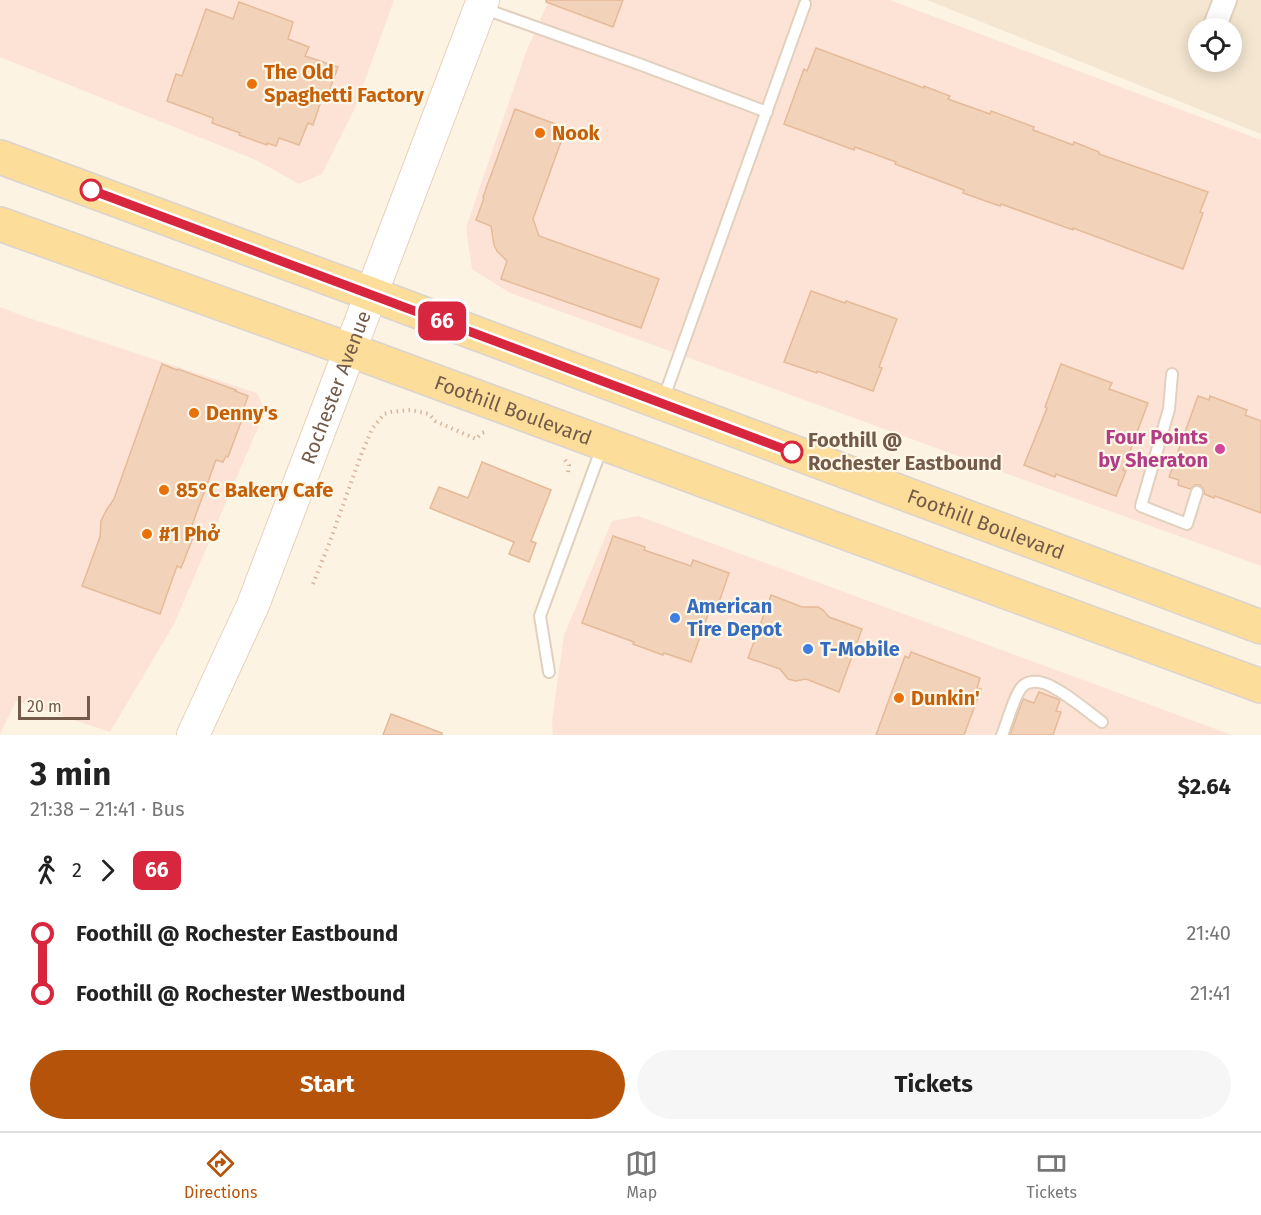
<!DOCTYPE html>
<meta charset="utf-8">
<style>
body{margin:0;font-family:"Fira Sans",sans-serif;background:#f6f6f6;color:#222;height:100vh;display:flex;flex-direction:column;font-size:22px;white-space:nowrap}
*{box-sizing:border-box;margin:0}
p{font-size:20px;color:#767676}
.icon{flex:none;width:33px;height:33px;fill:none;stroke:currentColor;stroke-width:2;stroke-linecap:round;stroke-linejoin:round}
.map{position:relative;height:735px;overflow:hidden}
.details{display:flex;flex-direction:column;background:#fff;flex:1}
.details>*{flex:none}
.badge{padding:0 12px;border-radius:9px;font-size:21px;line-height:39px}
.controls{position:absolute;left:1188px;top:18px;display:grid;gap:12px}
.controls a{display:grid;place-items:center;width:54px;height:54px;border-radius:50%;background:#fff;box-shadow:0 3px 15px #0003;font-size:30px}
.scale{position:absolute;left:18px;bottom:15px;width:72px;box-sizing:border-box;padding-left:6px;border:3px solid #745a48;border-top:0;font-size:16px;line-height:21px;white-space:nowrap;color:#745a48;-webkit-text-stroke:4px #fff7e8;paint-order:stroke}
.map>.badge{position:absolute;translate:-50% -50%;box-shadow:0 0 0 3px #fff}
.legs{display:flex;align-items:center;gap:9px;height:66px;padding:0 30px;font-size:20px}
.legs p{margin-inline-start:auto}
.head{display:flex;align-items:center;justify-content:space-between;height:102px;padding:0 30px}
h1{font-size:33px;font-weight:700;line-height:45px}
.cta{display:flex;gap:12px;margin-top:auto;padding:12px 30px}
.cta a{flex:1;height:69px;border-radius:36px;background:#b45309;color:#fff;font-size:24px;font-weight:700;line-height:69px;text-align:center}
.cta a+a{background:#f6f6f6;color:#222}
ul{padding:0 30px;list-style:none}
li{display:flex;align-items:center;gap:21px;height:60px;font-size:22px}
li i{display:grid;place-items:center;width:9px;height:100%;margin:0 8px;background:currentColor}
li i::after{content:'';width:15px;height:15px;margin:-8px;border:4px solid;border-radius:50%;background:#fff}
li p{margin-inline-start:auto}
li:first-child i{background:linear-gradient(#0000 50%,currentColor 0)}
li:last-child i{background:linear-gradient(currentColor 50%,#0000 0)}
.dock{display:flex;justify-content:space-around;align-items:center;height:84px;border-top:2px solid #e0e0e0;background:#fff;font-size:16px;color:#767676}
.dock a{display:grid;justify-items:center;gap:3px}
.dock .current{color:#b45309}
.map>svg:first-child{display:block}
.residential{fill:#f4e6d0;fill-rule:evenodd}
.commercial{fill:#fde3d5}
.building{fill:#f2d3b9;stroke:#e5ba99;stroke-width:1.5}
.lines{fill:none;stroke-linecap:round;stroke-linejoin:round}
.service-casing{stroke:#e1d0bd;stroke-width:14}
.minor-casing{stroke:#e1d0bd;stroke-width:26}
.secondary-casing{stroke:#e6d1bb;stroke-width:34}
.primary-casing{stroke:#dbd4cf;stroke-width:36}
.path{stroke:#d7b69c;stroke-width:4;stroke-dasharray:1.5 4.5;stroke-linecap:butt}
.service{stroke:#fff;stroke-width:10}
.minor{stroke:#fff;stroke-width:22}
.secondary{stroke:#fff;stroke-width:32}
.primary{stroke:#fcdd99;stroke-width:33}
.line-1-casing{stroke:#fff;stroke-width:14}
.line-1{stroke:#d7263d;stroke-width:9}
.food-dot{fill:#e8710a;stroke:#fff7e8;stroke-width:2}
.stop-1-dot{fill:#fff;stroke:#d7263d;stroke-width:3}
.hotel-dot{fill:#d1479c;stroke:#fff7e8;stroke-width:2}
.shop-dot{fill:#3f7fe0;stroke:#fff7e8;stroke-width:2}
.labels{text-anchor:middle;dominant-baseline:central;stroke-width:4.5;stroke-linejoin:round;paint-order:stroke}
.food-label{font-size:20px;font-weight:bold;fill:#c56008;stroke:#fff7e8;text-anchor:start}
.street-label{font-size:20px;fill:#745a48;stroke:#fff7e8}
.hotel-label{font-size:20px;font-weight:bold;fill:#b23c85;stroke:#fff7e8;text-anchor:end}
.stop-label{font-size:20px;font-weight:bold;fill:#745a48;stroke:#fff7e8;text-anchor:start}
.shop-label{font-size:20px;font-weight:bold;fill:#366cbe;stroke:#fff7e8;text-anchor:start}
</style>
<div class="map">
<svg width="1261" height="735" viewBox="0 0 1261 735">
<rect width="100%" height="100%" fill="#fcf3e2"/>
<path class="residential" d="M927 0H1261V134ZM1198 28H1232V62H1198Z"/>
<g class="commercial">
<polygon points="0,0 394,0 355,108 322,174 299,184 256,160 0,57"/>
<polygon points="549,0 890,0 1261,140 1261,566 510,293 472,269 466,228 526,52"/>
<polygon points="0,307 26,317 257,393 265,411 174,624 110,732 16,701 0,734"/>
<polygon points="638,516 1232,735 553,735 552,720 564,635 612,521"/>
</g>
<g class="building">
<polygon points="546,0 623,0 613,27 546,2"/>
<polygon points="239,2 293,22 288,39 309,47 305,56 338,67 328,94 324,92 313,125 308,123 299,145 279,138 276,146 267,143 267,145 239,135 240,133 212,123 213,118 167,101 176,74 182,76 206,9 233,19"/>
<polygon points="816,48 924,88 924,86 950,96 948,99 990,114 991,111 1034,127 1033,130 1073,145 1074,142 1099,152 1099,154 1208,192 1200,212 1203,213 1183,269 1073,228 1073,230 1001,204 1000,206 963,193 964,190 895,164 896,162 855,147 854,150 784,124 804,69 807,71"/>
<polygon points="515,109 566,128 533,219 539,236 659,279 641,328 501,279 507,261 497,251 494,245 491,226 476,220 484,198 483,197"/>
<polygon points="811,291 845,303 846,301 897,319 879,367 882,368 873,391 817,371 817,373 784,362"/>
<polygon points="162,364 177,370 178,369 236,390 235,391 248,396 242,413 244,414 228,457 226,456 223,462 216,460 191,528 196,530 181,568 177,566 160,614 82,586 100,537 101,521 107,509 114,499"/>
<polygon points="1061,364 1112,383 1109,389 1148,403 1123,470 1126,471 1116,496 1056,474 1055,477 1024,465 1047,408 1045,407"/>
<polygon points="1198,396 1209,400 1210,396 1247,410 1245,415 1261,421 1261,513 1215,496 1214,498 1204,494 1204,490 1200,485 1195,485 1190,489 1178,485 1179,480 1169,477"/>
<polygon points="482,462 551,490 531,541 536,543 529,562 509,554 514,542 430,508 439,487 468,498"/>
<polygon points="613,536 645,547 644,550 691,566 693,560 729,573 716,611 710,609 691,662 664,653 663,655 633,644 634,642 582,623"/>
<polygon points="771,595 802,607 818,607 823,610 829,617 862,629 839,692 806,679 795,681 792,680 788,679 780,669 748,658"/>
<polygon points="911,652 980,678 977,688 981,689 964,735 876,735 905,656 909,658"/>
<polygon points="1039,692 1060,700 1056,711 1061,712 1053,735 1010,735 1023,699 1034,703"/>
<polygon points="391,714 442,733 442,735 383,735"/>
</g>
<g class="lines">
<defs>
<g id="service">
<polyline points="482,8 639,64 767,112"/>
<polyline points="1172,374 1169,409 1141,506 1187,524 1197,492"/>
<polyline points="663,400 805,4"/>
<polyline points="549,672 540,616 602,447"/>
<path d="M1002 735C1007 724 1014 695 1022 687 1027 681 1036 681 1043 683 1059 687 1088 712 1102 722"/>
</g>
<polyline id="minor" points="1214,28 1225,0"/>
<g id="secondary">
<path id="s1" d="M193 735 253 605 483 0"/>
</g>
<g id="primary">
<path id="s2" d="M0 157 371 294 1261 627"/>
<path id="s3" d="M0 224 350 350 1261 686"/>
</g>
</defs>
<use href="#service" class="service-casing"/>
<use href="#minor" class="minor-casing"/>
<use href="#secondary" class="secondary-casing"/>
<use href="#primary" class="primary-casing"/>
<g class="path">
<polyline points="565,460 569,465 568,473"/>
<polyline points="313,584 329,544 361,455 372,429 384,414 391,412 411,410 429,414 435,421 476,439 482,433 487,431"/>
</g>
<use href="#service" class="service"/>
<use href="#minor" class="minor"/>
<use href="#secondary" class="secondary"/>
<use href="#primary" class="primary"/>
</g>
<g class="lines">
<defs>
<polyline id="line-1" points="91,190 792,452"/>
</defs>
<use href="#line-1" class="line-1-casing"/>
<use href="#line-1" class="line-1"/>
</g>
<g class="food-dot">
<circle cx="252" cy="84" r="6"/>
<circle cx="540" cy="133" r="6"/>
<circle cx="194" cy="413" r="6"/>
<circle cx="164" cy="490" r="6"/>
<circle cx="147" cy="534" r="6"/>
<circle cx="899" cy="698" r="6"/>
</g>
<g class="stop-1-dot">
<circle cx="91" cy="190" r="10"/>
<circle cx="792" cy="452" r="10"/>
</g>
<circle class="hotel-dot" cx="1220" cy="449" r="6"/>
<g class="shop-dot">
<circle cx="675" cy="618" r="6"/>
<circle cx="808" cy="649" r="6"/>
</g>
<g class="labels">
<g class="food-label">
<text x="264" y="72">The Old<tspan x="264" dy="23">Spaghetti Factory</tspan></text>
<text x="552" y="133">Nook</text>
<text x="206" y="413">Denny's</text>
<text x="176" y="490">85°C Bakery Cafe</text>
<text x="159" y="534">#1 Phở</text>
<text x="911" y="698">Dunkin'</text>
</g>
<g class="street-label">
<text stroke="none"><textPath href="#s1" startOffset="376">Rochester Avenue</textPath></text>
<text stroke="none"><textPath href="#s3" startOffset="546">Foothill Boulevard</textPath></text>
<text stroke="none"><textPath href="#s2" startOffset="1052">Foothill Boulevard</textPath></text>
</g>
<g class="hotel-label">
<text x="1208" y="437">Four Points<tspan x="1208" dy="23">by Sheraton</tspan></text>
</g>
<g class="stop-label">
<text x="808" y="440">Foothill @<tspan x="808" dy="23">Rochester Eastbound</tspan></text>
</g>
<g class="shop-label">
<text x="687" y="606">American<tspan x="687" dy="23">Tire Depot</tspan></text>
<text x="820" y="649">T-Mobile</text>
</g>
</g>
</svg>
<div class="controls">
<a><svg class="icon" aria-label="locate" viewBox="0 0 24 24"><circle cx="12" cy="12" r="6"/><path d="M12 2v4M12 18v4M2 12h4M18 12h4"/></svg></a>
</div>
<div class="scale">20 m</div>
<b class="badge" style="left:442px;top:321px;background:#d7263d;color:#fff">66</b>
</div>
<section class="details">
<div class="head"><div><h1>3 min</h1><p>21:38 – 21:41 · Bus</p></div><b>$2.64</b></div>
<div class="legs"><svg class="icon" aria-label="walk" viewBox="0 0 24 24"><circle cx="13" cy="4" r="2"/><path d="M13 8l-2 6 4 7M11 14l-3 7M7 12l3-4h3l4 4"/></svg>2<svg class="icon" aria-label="forward" viewBox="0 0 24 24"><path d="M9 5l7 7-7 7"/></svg><b class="badge" style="background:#d7263d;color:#fff">66</b></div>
<ul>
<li><i style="color:#d7263d"></i><b>Foothill @ Rochester Eastbound</b><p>21:40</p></li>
<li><i style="color:#d7263d"></i><b>Foothill @ Rochester Westbound</b><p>21:41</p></li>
</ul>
<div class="cta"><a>Start</a><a>Tickets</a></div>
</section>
<nav class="dock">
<a class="current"><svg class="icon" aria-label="directions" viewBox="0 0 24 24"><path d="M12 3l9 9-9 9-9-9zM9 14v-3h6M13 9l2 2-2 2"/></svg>Directions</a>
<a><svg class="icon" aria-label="map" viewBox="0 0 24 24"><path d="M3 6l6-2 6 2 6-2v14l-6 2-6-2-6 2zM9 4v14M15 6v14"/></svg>Map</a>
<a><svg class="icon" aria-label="tickets" viewBox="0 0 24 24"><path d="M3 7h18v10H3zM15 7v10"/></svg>Tickets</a>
</nav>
